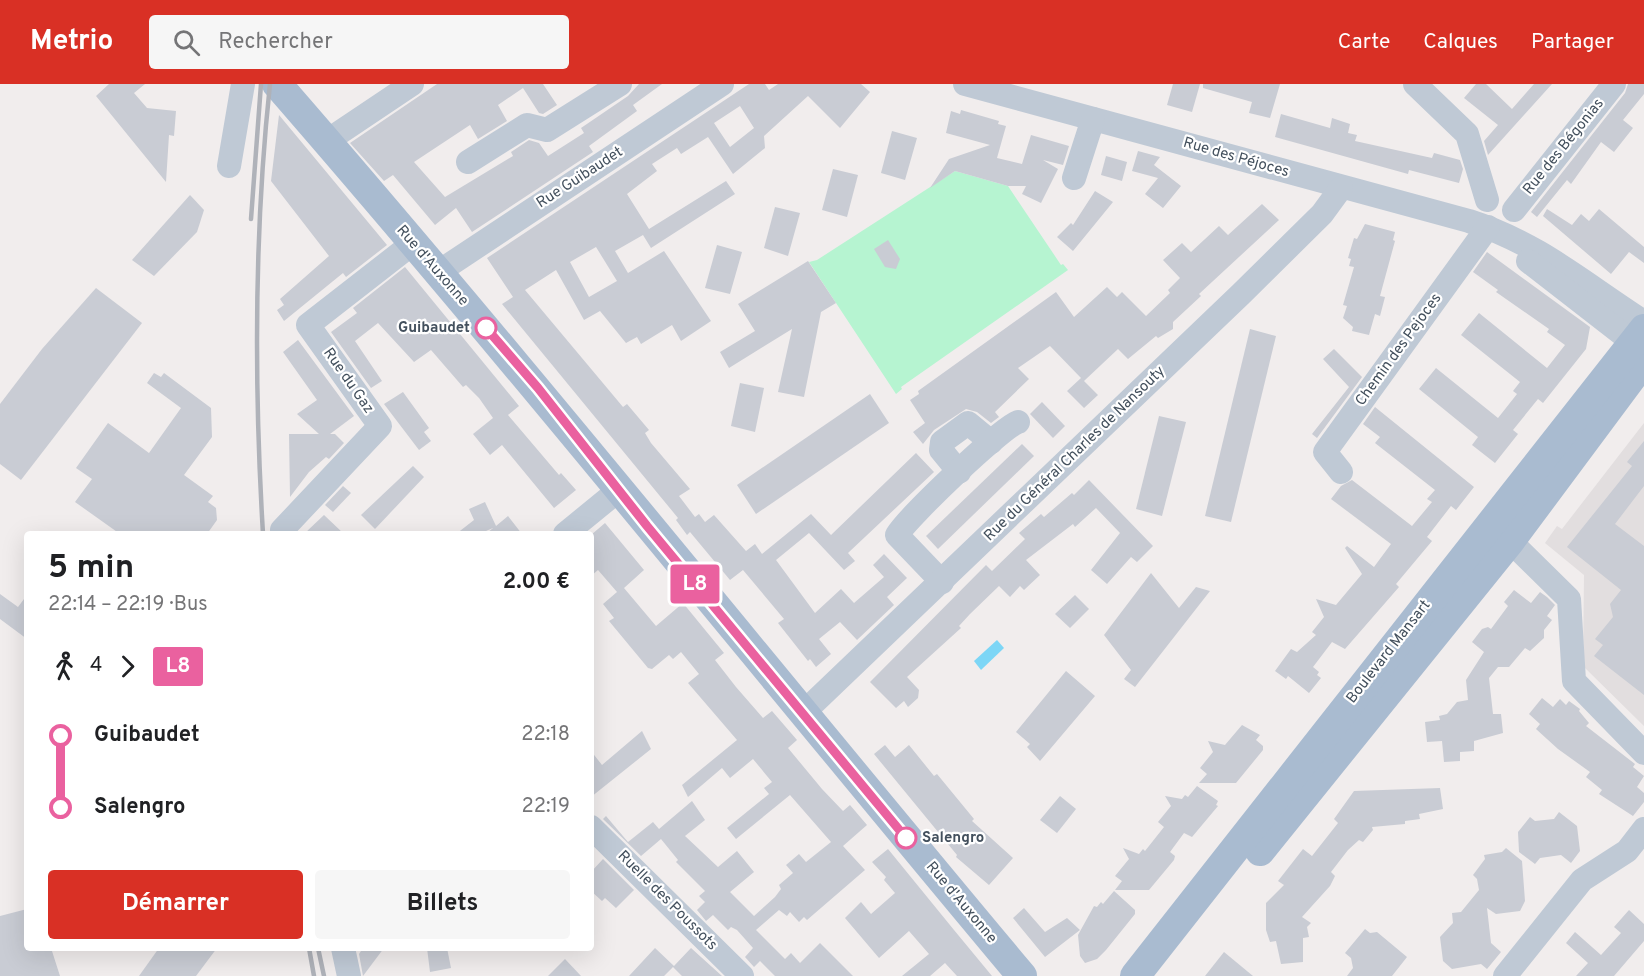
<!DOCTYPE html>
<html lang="fr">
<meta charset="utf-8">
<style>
body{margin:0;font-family:Overpass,sans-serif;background:#f6f6f6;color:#202124;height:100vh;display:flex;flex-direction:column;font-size:22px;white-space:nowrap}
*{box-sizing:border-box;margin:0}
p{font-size:20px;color:#757577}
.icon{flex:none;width:33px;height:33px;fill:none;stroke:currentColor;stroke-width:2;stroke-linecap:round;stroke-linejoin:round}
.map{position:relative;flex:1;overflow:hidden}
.details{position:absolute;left:24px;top:447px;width:570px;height:420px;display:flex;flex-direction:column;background:#fff;border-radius:6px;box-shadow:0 6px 24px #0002}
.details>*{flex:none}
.badge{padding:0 12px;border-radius:4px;font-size:21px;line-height:39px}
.map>.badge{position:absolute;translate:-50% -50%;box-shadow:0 0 0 3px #fff}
.legs{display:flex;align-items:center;gap:9px;height:66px;padding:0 24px;font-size:20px}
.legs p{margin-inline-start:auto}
.head{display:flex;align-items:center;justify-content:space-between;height:102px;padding:0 24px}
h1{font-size:33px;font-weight:700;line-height:45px}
.primary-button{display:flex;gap:12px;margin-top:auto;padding:12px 24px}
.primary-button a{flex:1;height:69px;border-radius:6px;background:#d93025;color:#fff;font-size:24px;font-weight:700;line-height:69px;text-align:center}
.primary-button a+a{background:#f6f6f6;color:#202124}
ul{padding:0 24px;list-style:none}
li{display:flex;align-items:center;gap:21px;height:72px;font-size:22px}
li i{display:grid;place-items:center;width:9px;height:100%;margin:0 8px;background:currentColor}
li i::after{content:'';width:15px;height:15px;margin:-8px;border:4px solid;border-radius:50%;background:#fff}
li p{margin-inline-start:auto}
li:first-child i{background:linear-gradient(#0000 50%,currentColor 0)}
li:last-child i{background:linear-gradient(currentColor 50%,#0000 0)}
header{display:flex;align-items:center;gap:36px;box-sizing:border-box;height:84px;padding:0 30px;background:#d93025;color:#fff}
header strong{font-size:28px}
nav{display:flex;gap:33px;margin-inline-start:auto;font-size:21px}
.search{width:420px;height:54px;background:#f6f6f6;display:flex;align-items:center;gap:15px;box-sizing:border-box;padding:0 21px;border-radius:6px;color:#757577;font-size:22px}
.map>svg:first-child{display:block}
.education{fill:#e2dedf}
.green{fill:#b6f4d1}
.water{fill:#7dd6f6}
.building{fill:#c9ccd4;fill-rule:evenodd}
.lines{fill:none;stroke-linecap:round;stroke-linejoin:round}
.minor{stroke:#bfc9d5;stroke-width:24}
.major{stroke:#a9bbd0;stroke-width:30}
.rail{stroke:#afb2b9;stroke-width:4.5}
.line-1-casing{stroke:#fff;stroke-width:14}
.line-1{stroke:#ea619f;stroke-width:9}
.stop-1-dot{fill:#fff;stroke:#ea619f;stroke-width:3}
.labels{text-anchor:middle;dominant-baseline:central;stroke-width:4.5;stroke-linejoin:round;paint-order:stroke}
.street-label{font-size:15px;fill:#43505d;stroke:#fff}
.stop-label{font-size:15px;font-weight:bold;fill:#43505d;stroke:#fff;text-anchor:end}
</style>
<header>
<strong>Metrio</strong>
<div class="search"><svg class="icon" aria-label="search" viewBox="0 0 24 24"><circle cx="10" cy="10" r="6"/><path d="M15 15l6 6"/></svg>Rechercher</div>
<nav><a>Carte</a><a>Calques</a><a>Partager</a></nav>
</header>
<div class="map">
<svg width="1644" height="892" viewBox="0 0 1644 892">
<rect width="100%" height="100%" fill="#f1eded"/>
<polygon class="education" points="1644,339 1644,642 1583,582 1584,491 1545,459 1557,442 1562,445"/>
<polygon class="green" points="955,87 1008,102 1061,181 1063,180 1068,186 901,303 902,305 896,310 809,178 817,176"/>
<polygon class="water" points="997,556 1004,564 981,586 974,577"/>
<g class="building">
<polygon points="109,0 145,0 134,9 147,24 176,27 174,52 169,51 166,98 96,12"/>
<polygon points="437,0 543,0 557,21 543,30 539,29 523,4 498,21 507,37 478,55 470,41 414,78 445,113 513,72 511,68 529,56 539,59 548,72 584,49 581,44 628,12 639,0 662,0 633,21 637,27 589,62 593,68 472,148 456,124 435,141 393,91 384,97 350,59"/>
<path d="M749 0H765L769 6 778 0H861L870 8 840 44 808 12 764 52 765 64 733 90 708 53 681 70 677 64 652 80 657 87 627 110 649 145 726 97 735 110 651 164 643 151 615 167 628 189 664 167 711 237 681 257 672 241 641 260 637 253 626 259 600 227 584 236 556 186 525 206 623 323 627 320 649 346 645 349 651 359 690 405 679 412 695 433 699 430 705 438 714 431 746 467 755 460 762 470 811 430 831 451 916 369 934 388 848 469 855 477 844 486 809 449 776 476 815 529 841 505 854 519 884 493 873 481 884 470 907 494 887 513 894 521 857 556 840 538 819 555 831 570 816 583 810 575 808 577 778 539 784 535 743 486 730 496 690 448 687 451 676 436 678 434 502 220 513 213 487 174ZM740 22 754 44 730 63 714 39ZM596 163 617 197 589 213 570 178Z"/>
<polygon points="1173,0 1200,0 1192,28 1167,21"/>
<polygon points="1203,0 1280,0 1270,34 1249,29 1252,18 1203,4"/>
<polygon points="1476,0 1486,0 1512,25 1534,0 1552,0 1488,71 1484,57 1498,41 1464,14"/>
<polygon points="1628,0 1644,0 1644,10 1623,36 1633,44 1614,68 1601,58 1571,100 1567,96 1537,133 1531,128 1625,9"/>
<polygon points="961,26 999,37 998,40 1006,42 997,74 1022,80 1031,51 1069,62 1063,81 1043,76 1058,85 1041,119 1022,110 1026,102 1008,102 955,87 930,104 949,75 990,61 946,49 951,27 960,30"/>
<polygon points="1281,30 1330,44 1332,34 1350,40 1348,49 1357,51 1355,57 1432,74 1434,69 1460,76 1463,85 1459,99 1409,86 1408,90 1275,53"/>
<polygon points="279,31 387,161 346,193 343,189 284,237 277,226 284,221 280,215 329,172 271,97"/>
<polygon points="892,47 917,54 905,96 881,89"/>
<polygon points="1138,67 1160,73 1154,81 1181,102 1163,124 1145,110 1158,94 1132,87"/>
<polygon points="1106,72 1127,78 1122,97 1101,91"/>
<polygon points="833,85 858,91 847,133 822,126"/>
<polygon points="1095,107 1113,118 1073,167 1057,153 1071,139 1073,141"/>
<polygon points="190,111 204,126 197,148 154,192 132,176"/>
<polygon points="1262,120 1279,136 1199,210 1201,212 1173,238 1173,245 1158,254 1156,252 1128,275 1118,265 1084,297 1098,311 1084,324 1067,307 1081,294 1050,262 1018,284 1029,295 995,328 999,333 991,339 977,328 966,325 934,346 923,360 913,348 925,339 910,316 919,310 918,307 1056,208 1074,233 1107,203 1117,213 1122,208 1146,232 1170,209 1168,206 1180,194 1163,176 1182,159 1191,168 1219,142 1228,151"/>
<polygon points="775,123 800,129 788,172 764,164"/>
<polygon points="1547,125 1572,141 1581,130 1589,137 1599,125 1644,163 1644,179 1629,168 1611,190 1543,132"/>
<polygon points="1365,140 1395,148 1393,156 1395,157 1380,212 1385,213 1380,232 1375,230 1369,251 1352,247 1353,243 1343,234 1347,222 1343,221 1354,183 1349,182 1351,175 1348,174 1354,154 1357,155"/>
<polygon points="888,156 900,175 896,185 885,183 874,165"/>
<polygon points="717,161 742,168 730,210 705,204"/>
<polygon points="1487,168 1590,243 1586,265 1543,319 1538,315 1513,346 1518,350 1495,379 1472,361 1478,353 1419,305 1436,284 1498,334 1517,310 1513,307 1520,298 1461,251 1479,229 1547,284 1565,261 1547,248 1549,245 1496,208 1498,206 1473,188"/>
<polygon points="808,177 836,219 821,228 804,313 778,308 792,245 729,284 720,268 755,247 738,220"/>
<polygon points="405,183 519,322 508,331 559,391 561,389 576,406 554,424 502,361 490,371 473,350 493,334 479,314 466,301 463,303 431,266 414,278 378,239 355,257 382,297 371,304 331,248 357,229 353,224"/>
<polygon points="96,204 142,239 21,396 0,380 0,320 42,265"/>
<polygon points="1250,245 1276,252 1231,438 1205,432"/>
<polygon points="298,256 354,332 330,350 335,350 344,359 329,375 326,373 309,388 290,413 289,350 319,350 297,330 317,316 283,268"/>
<polygon points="1334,265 1362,293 1317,354 1312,350 1349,303 1323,275"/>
<polygon points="154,289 161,293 164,289 211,324 212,353 184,391 213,412 208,418 216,424 217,436 207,450 120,450 75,418 92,395 76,384 108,339 149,369 181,324 147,299"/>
<polygon points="740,299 764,304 755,348 731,342"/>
<polygon points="403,308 429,344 424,348 431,357 419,366 384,320"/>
<polygon points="870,310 889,339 756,430 737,401"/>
<polygon points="1042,318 1065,342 1053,354 1030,330"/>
<polygon points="1375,323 1474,403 1456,426 1451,422 1427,453 1432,457 1396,500 1399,503 1345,565 1332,558 1313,583 1319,588 1317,591 1321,594 1309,609 1288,592 1286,595 1275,587 1291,565 1297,568 1316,551 1312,548 1324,533 1316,515 1336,521 1362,490 1345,464 1347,462 1374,483 1391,460 1331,415 1341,402 1352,396 1412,442 1432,418 1427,415 1435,406 1375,359 1380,353 1363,340"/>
<polygon points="1159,332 1186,338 1162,432 1136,425"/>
<polygon points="1644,357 1644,402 1615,440 1644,462 1644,611 1594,572 1603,561 1595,555 1613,533 1610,520 1621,506 1567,463 1632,382 1627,378"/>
<polygon points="1022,360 1034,372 938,465 926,452"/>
<polygon points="413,382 424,393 375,445 361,431"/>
<polygon points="1089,396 1153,462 1137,478 1131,473 1107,500 1091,486 1120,449 1096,424 1075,443 1073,440 1026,476 1040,491 1024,506 1020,502 1010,513 999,502 970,530 959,542 961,544 907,593 919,606 918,614 908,623 904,617 896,624 870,598 986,481 992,487 1025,455 1019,449 1041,430 1044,433 1072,409 1074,411"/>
<polygon points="343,402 351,409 333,428 325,421"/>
<polygon points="485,418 496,442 508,432 522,450 486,450 493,444 479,450 456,450 474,436 469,425"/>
<polygon points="324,431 344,450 304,450"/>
<polygon points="605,439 644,486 624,504 656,542 683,519 724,569 715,576 736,603 763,634 772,627 797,656 788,664 822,705 843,727 850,721 867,741 843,762 865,786 807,836 804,833 799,838 790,828 787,832 779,826 756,846 785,875 791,869 800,879 820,859 853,892 775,892 760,877 754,883 745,873 753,864 737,846 731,843 728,846 713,831 706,837 697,826 705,818 699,812 705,807 676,778 678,776 661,755 641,772 603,735 606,732 628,758 653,738 659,745 692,717 705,736 685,752 718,783 737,767 754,788 730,808 754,832 775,813 781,805 779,801 793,789 786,781 799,770 806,778 831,758 790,711 736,755 727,744 769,710 764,704 772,698 753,675 730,694 722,684 688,713 682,701 737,656 688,599 699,590 681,568 673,575 669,571 652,585 648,584 609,537 614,534 603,520 617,508 598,486 591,492 591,451"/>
<polygon points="1151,489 1179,524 1196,503 1210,507 1135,603 1124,595 1131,586 1104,551"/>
<polygon points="1514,506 1531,519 1540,508 1547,513 1555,521 1547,532 1552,536 1544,546 1544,554 1530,567 1525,564 1509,583 1498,583 1489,594 1493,630 1501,630 1503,649 1474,657 1474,667 1460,668 1460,677 1444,678 1442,657 1427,658 1425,638 1440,636 1439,632 1447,630 1457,618 1468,616 1466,596 1484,568 1472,558 1482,545 1488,543 1491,545 1508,522 1504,518"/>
<polygon points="0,510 18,523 27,511 27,555 0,535"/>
<polygon points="1075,511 1089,525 1070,544 1055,530"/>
<polygon points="1066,587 1095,612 1040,677 1027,663 1030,660 1016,648"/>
<polygon points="1542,614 1553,623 1560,615 1566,621 1569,617 1580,625 1579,627 1589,639 1586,642 1635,680 1633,683 1644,692 1637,703 1644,709 1644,718 1633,732 1599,710 1602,706 1586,693 1590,688 1558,665 1536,645 1540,640 1529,630"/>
<polygon points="1242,641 1260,651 1256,656 1263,662 1263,666 1236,699 1199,699 1207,690 1200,684 1213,668 1208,657 1225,661"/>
<polygon points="642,647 651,665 591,713 591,667 602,681"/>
<polygon points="885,661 895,673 909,661 934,692 937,690 974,735 972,737 1013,774 989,801 956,773 957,771 874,670"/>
<polygon points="1197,702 1218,717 1216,721 1218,722 1192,753 1184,749 1170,768 1175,772 1174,776 1149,806 1115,806 1122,797 1115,792 1129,775 1123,764 1139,770 1143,765 1145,767 1164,743 1158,738 1171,722 1165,712 1182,715 1185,711 1188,713"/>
<polygon points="1440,704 1443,725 1419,730 1420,735 1405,737 1405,740 1372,743 1373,746 1363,758 1359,756 1348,766 1331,788 1335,792 1330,802 1302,833 1311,839 1307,843 1309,853 1303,854 1303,878 1281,880 1276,857 1270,858 1266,846 1266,819 1284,801 1278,797 1303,765 1312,772 1338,739 1334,735 1354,707"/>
<polygon points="1060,712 1076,725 1057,749 1040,736"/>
<polygon points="1559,728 1577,742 1580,767 1571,779 1561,771 1540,774 1535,780 1519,768 1518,748 1530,733 1535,737 1554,735"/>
<polygon points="1506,764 1522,777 1525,817 1520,827 1496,830 1487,824 1491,859 1501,868 1487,885 1481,880 1452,885 1443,877 1440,853 1453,839 1452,829 1461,828 1479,806 1477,795 1473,791 1485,775 1484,771 1502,768"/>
<polygon points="888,765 954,846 992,892 957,892 945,879 930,892 902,892 929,870 909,847 879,874 845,834 861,818 871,830 895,809 884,796 886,793 872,778"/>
<polygon points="603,775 634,806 616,824 605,814 602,817 591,807 591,788"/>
<polygon points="1114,807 1135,826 1135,830 1106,866 1097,875 1085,879 1080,872 1078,851 1094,822 1097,823 1101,818 1103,820"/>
<polygon points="1024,824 1045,848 1067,834 1080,846 1045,873 1013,834"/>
<polygon points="27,825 27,864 51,864 60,892 0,892 0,832"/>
<polygon points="1629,826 1644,840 1644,857 1614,892 1576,892 1588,879 1566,859 1575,848 1601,871 1621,849 1614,843"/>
<polygon points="1365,845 1370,849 1377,848 1407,873 1392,892 1347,892 1353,884 1351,874 1345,869"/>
<polygon points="159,864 217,864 196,892 139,892"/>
<polygon points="363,864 384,864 363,892 359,870"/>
<polygon points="427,864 447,864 451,884 430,888"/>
<polygon points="655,864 674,882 691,864 722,892 682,892 673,883 664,892 629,892"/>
<polygon points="1224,868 1253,892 1205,892"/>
<polygon points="565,875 581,892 548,892"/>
</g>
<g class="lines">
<g class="minor">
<path d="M965 0 1469 137C1540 160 1583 199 1644 238"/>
<polyline points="1415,0 1467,50 1487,116"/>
<polyline points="327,57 412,0"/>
<polyline points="468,78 527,41 547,46 620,0"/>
<polyline points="229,82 243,0"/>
<polyline points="1074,94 1093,35"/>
<polyline points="1514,126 1614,0"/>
<polyline points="1528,177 1644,267"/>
<polyline points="437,189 722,0"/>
<polyline points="959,388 941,366 942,358 968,339 991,358"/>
<polyline points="1341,388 1325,368 1488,143"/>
<polyline points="282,450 282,446 380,342 308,241 412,160"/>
<polyline points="565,450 620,405"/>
<polyline points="1510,457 1569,515 1574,597 1644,669"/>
<path d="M942 498 897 451C908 433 1001 344 1018 338"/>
<polyline points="802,630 1241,210 1322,130 1341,104"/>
<polyline points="591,743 742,892"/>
<polyline points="343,864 349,892"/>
<polyline points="1505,892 1582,796 1627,767 1644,745"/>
</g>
<g class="major">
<path d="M277 0C531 292 773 595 1022 892"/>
<polyline points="1260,767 1510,457 1635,289 1644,281"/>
<polyline points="1135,892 1644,245"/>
</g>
<g class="rail">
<polyline points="251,135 261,0"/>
<path d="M263 450C254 300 254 149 270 0"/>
<polyline points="309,864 314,892"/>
<polyline points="318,864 324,892"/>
</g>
</g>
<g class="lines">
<defs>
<polyline id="line-1" points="486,244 538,304 647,442 906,754"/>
</defs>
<use href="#line-1" class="line-1-casing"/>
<use href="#line-1" class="line-1"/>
</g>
<g class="stop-1-dot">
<circle cx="486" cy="244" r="10"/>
<circle cx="906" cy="754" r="10"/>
</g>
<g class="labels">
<g class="street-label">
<text transform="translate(1564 63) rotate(-51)">Rue des Bégonias</text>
<text transform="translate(1236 74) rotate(16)">Rue des Péjoces</text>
<text transform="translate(580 94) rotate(-33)">Rue Guibaudet</text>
<text transform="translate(432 182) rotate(49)">Rue d'Auxonne</text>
<text transform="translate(1399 266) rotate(-54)">Chemin des Pejoces</text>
<text transform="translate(348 297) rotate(55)">Rue du Gaz</text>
<text transform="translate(1075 370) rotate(-44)">Rue du Général Charles de Nansouty</text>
<text transform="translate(1389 568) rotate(-52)">Boulevard Mansart</text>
<text transform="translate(667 817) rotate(45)">Ruelle des Poussots</text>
<text transform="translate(961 819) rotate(50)">Rue d'Auxonne</text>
</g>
<g class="stop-label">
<text x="470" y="244">Guibaudet</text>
<text x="922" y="754" text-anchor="start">Salengro</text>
</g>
</g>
</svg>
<b class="badge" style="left:695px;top:500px;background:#ea619f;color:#fff">L8</b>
<section class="details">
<div class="head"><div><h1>5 min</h1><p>22:14 – 22:19 · Bus</p></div><b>2.00 €</b></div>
<div class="legs"><svg class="icon" aria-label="walk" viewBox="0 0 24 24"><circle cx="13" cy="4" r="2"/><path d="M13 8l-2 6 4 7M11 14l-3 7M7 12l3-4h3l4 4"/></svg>4<svg class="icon" aria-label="forward" viewBox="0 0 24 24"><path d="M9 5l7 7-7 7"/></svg><b class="badge" style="background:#ea619f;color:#fff">L8</b></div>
<ul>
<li><i style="color:#ea619f"></i><b>Guibaudet</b><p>22:18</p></li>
<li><i style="color:#ea619f"></i><b>Salengro</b><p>22:19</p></li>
</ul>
<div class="primary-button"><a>Démarrer</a><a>Billets</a></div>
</section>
</div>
